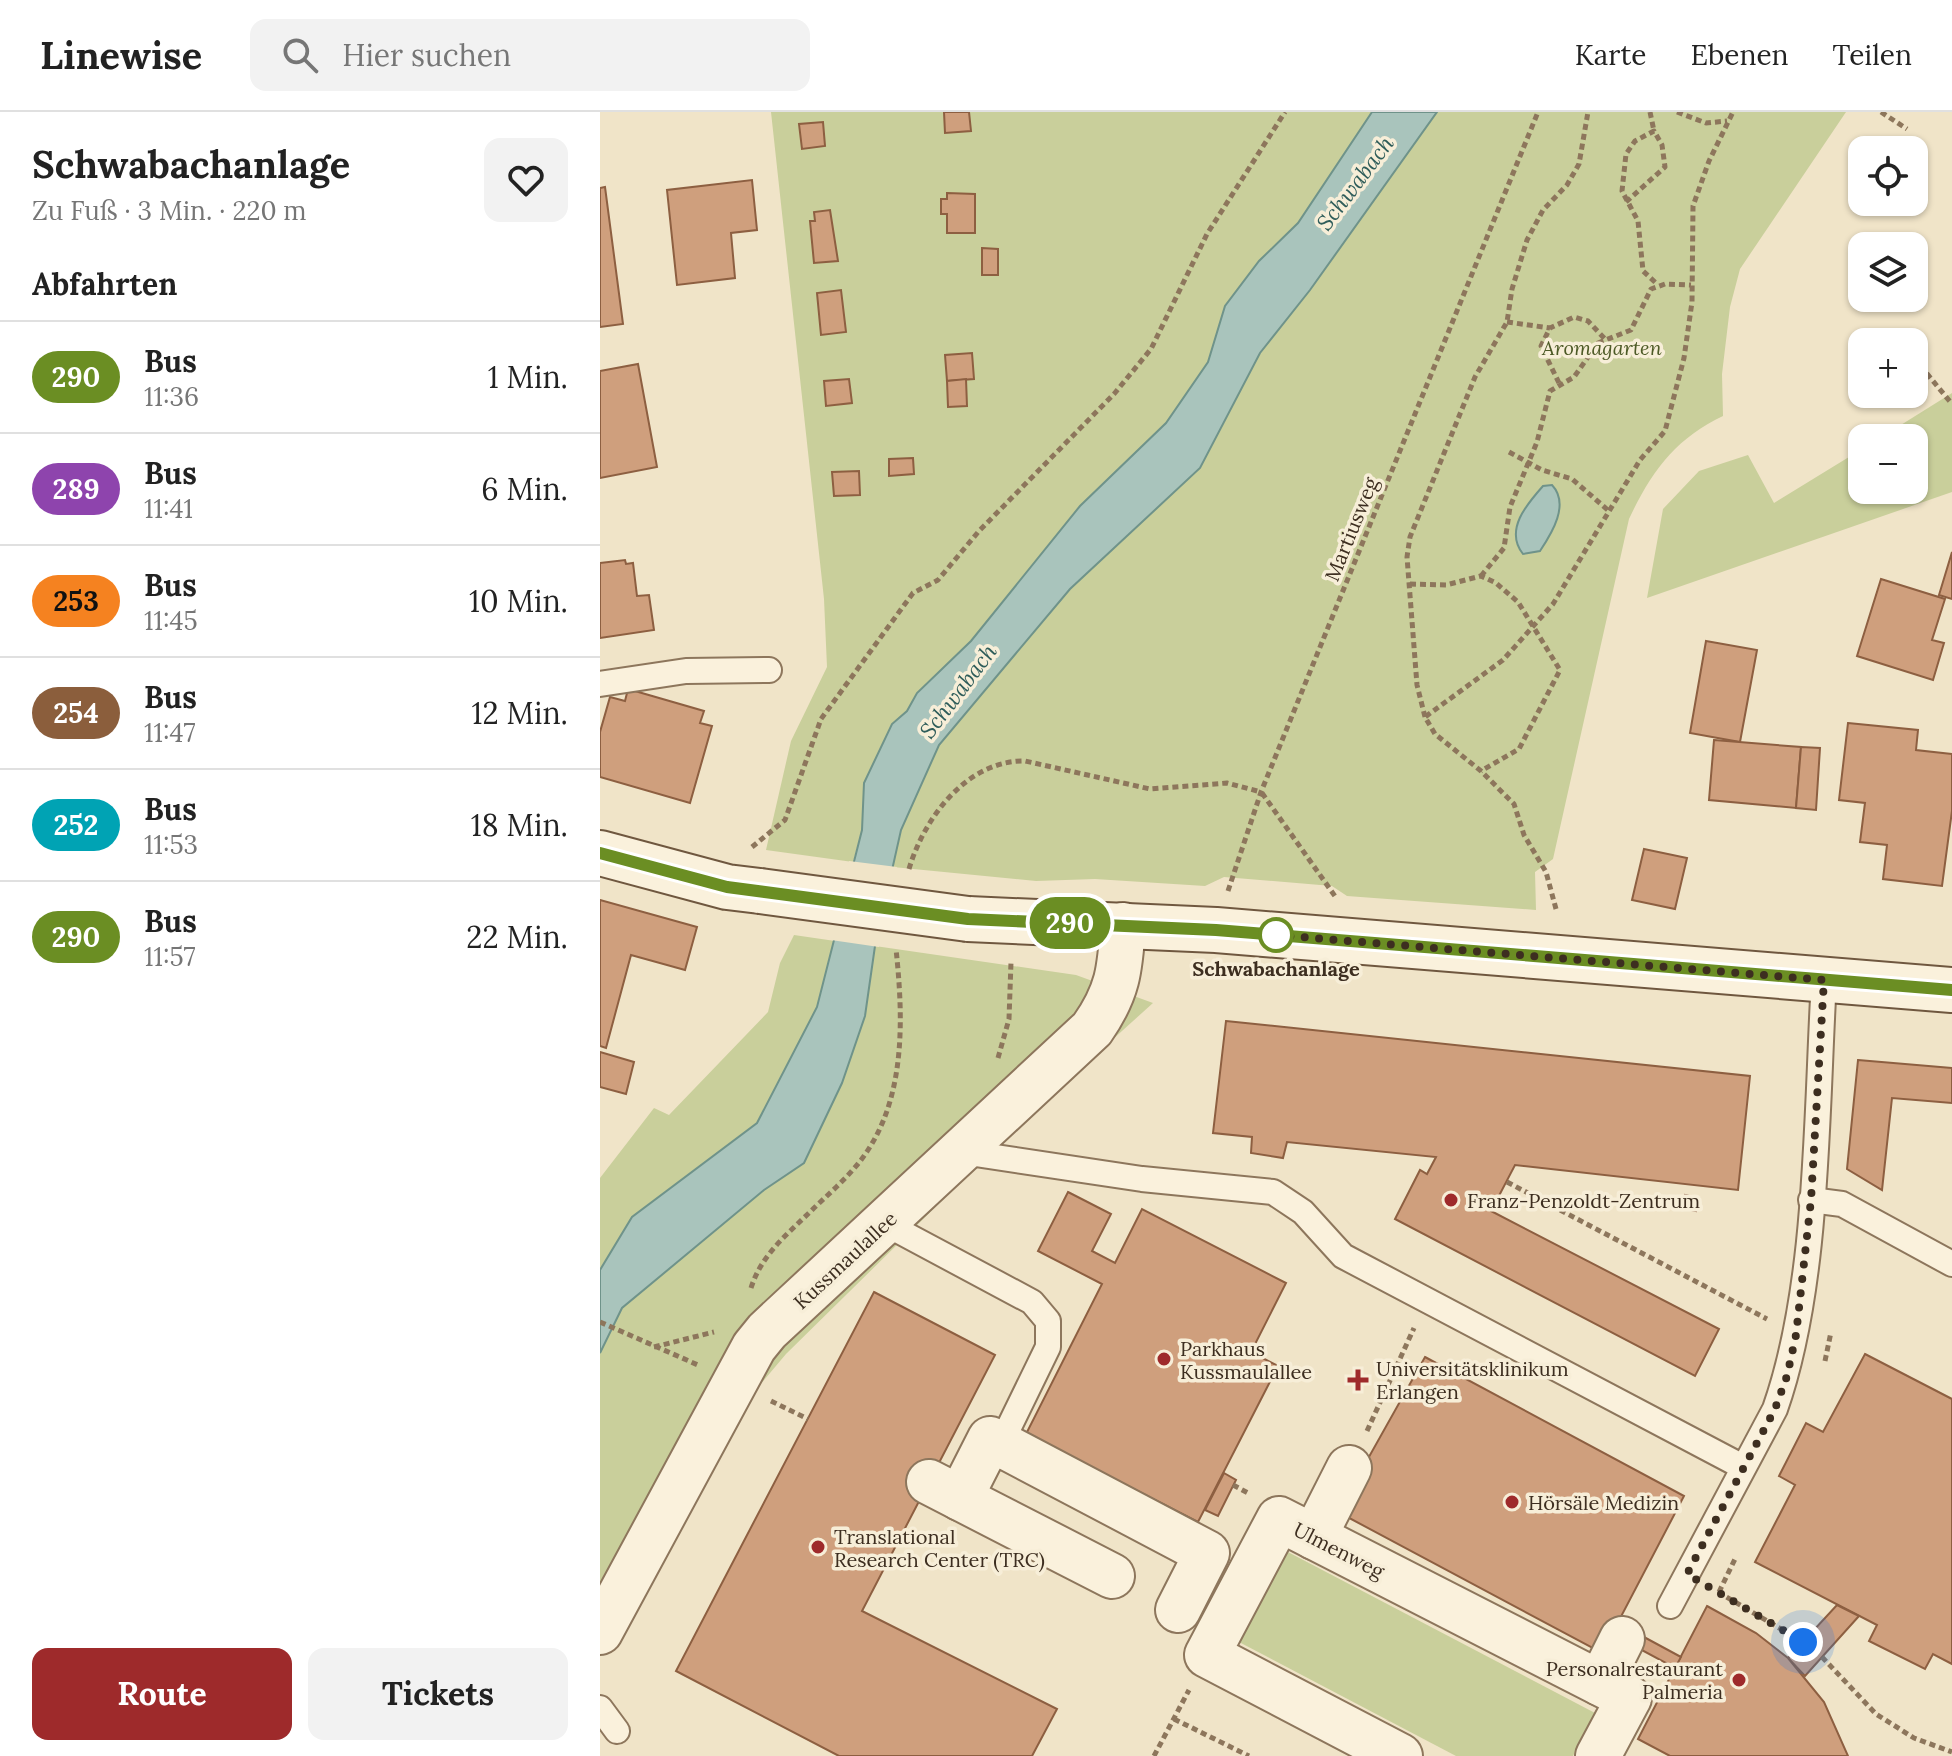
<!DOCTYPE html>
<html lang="de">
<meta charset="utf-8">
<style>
body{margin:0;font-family:Lora,serif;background:#f2f2f2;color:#222;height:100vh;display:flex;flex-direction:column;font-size:30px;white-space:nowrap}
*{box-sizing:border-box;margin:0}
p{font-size:26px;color:#767676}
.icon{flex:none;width:44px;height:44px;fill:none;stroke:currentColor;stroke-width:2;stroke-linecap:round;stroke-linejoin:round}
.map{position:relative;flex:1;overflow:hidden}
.drawer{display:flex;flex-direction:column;background:#fff;width:600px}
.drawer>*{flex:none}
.badge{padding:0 16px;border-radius:26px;font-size:28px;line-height:52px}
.fabs{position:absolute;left:1248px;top:24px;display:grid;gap:16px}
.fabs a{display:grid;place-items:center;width:80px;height:80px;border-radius:16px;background:#fff;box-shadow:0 2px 6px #0004;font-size:40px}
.you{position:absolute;width:40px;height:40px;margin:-20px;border:6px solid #fff;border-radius:50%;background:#1a73e8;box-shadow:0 0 0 12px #1a73e833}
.map>.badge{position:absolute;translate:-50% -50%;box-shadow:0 0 0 4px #fff}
h2{padding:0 32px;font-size:30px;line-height:72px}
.round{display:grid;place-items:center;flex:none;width:84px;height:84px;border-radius:16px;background:#f2f2f2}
.overview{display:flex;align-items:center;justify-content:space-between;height:136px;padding:0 32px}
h1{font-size:38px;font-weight:800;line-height:60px}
.action{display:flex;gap:16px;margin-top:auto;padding:16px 32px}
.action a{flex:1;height:92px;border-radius:16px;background:#9e2a2b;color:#fff;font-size:32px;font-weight:800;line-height:92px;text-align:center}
.action a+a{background:#f2f2f2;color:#222}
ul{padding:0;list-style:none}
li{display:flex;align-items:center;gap:24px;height:112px;padding:0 32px;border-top:2px solid #e0e0e0}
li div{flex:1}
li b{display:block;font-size:30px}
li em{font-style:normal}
li .badge{min-width:88px;font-weight:700;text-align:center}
header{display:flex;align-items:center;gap:48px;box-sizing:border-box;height:112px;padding:0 40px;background:#fff;border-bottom:2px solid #e0e0e0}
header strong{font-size:38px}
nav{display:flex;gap:44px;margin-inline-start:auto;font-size:28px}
.search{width:560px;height:72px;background:#f2f2f2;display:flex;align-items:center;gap:20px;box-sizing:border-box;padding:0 28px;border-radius:16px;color:#767676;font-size:30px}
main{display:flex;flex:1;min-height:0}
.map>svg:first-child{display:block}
.green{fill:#c9cf9b}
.water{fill:#a9c4bc;stroke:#6f938a;stroke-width:2}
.pier{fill:#f0e4c8}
.building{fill:#cf9f7d;stroke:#8d5f41;stroke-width:2}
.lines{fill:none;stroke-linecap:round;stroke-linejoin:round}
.lane-casing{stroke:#8d765c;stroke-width:28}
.street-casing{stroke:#8d765c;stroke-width:48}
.secondary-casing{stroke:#6f573f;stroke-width:48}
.path{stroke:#8d765c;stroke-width:5;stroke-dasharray:6 4;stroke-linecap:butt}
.lane{stroke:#faf1dc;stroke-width:24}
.street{stroke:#faf1dc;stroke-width:44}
.secondary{stroke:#faf1dc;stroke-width:44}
.secondary-bridge-casing{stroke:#6f573f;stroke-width:48;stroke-linecap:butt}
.secondary-bridge{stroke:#faf1dc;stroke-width:44}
.line-casing{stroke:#fff;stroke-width:18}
.line{stroke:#6b8e23;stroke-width:12}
.walk{stroke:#3d2e20;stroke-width:8;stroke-dasharray:0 14.4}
.stop-dot{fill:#fff;stroke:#6b8e23;stroke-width:4}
.poi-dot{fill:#9e2a2b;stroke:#f7eed8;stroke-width:3}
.labels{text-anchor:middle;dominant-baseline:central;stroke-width:7;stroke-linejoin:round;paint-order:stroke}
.park-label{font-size:20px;font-style:italic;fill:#4d5a26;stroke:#f7eed8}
.street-label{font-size:20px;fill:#3d2e20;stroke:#f7eed8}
.stop-label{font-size:20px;font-weight:bold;fill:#3d2e20;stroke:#f7eed8}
.poi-label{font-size:20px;fill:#3d2e20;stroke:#f7eed8;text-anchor:start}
.water-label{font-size:22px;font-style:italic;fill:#2f5d5a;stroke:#f7eed8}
</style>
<header>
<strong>Linewise</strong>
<div class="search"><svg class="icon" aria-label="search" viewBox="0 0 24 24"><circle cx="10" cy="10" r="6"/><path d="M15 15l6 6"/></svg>Hier suchen</div>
<nav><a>Karte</a><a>Ebenen</a><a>Teilen</a></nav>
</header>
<main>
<section class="drawer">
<div class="overview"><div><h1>Schwabachanlage</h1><p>Zu Fuß · 3 Min. · 220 m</p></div><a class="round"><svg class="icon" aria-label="heart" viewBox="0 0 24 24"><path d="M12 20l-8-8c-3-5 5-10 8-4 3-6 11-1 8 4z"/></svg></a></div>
<h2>Abfahrten</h2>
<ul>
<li><span class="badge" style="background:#6b8e23;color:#fff">290</span><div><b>Bus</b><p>11:36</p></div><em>1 Min.</em></li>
<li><span class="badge" style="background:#8e44ad;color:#fff">289</span><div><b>Bus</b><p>11:41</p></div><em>6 Min.</em></li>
<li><span class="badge" style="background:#f58220;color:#111">253</span><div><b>Bus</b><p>11:45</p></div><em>10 Min.</em></li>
<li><span class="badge" style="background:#8b5e3c;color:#fff">254</span><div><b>Bus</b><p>11:47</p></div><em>12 Min.</em></li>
<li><span class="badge" style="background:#00a3b4;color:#fff">252</span><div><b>Bus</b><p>11:53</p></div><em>18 Min.</em></li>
<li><span class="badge" style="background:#6b8e23;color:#fff">290</span><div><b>Bus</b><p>11:57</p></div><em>22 Min.</em></li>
</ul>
<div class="action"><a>Route</a><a>Tickets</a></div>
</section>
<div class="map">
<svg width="1352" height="1644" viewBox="0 0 1352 1644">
<rect width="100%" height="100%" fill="#f0e4c8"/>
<g class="green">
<polygon points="171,0 772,0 698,111 659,149 625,194 608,250 566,311 480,394 371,529 317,581 307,599 292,612 264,671 262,718 253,750 166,738 191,629 227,555 224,487"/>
<path d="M837 0H1246L1140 157 1130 195 1122 262 1123 304C1076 326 1051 360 1029 407L953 747 935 760 936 798 747 784 732 774 624 765 605 774 495 767 436 769 293 755 301 718 339 633 470 477 600 356 660 241 710 178Z"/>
<polygon points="1352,281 1352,380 1047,486 1063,397 1099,359 1148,343 1174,391 1262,337 1262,378 1314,378 1314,326 1280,326"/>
<polygon points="194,823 235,829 217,895 157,1011 32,1105 0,1158 0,1066 54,996 69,1003 168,900 180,851"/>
<polygon points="275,834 476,863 553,891 430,1002 186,1242 143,1293 0,1537 0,1241 22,1196 164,1078 204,1051 242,971 265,904"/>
<polygon points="686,1439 995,1601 973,1644 856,1644 639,1530"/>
</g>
<g class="water">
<polygon points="772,0 837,0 710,178 660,241 600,356 470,477 339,633 301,718 275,834 265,904 242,971 204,1051 164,1078 22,1196 0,1241 0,1158 32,1105 157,1011 217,895 262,718 264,671 292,612 307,599 317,581 371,529 480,394 566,311 608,250 625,194 659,149 698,111"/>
<path d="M952 373C970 392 952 421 940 439L923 442C904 418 927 392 943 374Z"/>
</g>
<polygon class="pier" points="249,749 297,755 279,835 231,828"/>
<g class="building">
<polygon points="344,0 369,0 371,19 345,21"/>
<polygon points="223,10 225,34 202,37 199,12"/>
<polygon points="152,68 157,118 131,121 135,166 77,173 67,78"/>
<polygon points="5,75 23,212 0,215 0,76"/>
<polygon points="347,81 375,82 375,121 347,121 347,102 341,102 341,87 347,87"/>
<polygon points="230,98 238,149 214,151 210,109 215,109 214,100"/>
<polygon points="382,136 398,137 398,163 382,163"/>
<polygon points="241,178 246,220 221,223 217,181"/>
<polygon points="372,241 374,267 347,269 345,243"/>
<polygon points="38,252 57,355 0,366 0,259"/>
<polygon points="249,267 252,291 226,294 224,269"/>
<polygon points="366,267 367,294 348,295 347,269"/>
<polygon points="313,346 314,362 289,364 289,347"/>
<polygon points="259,359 260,383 234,384 232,360"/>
<polygon points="1352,440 1352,487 1339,483"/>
<polygon points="25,448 26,452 33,451 37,484 49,483 54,518 0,526 0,451"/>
<polygon points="1281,467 1345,487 1332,528 1344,531 1333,568 1257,544"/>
<polygon points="1106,529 1157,538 1140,630 1090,621"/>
<polygon points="28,577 104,599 100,611 112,614 90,691 0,665 0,620 10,585 25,589"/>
<polygon points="1248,611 1318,618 1316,638 1352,642 1352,699 1342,774 1283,767 1287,733 1260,730 1265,691 1239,688"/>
<polygon points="1114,628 1201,635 1196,696 1109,688"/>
<polygon points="1201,635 1220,636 1216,698 1196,696"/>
<polygon points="1044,737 1087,746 1075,797 1032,788"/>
<polygon points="0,788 97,815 85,858 31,843 6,936 0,934"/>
<polygon points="626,909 1150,964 1138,1078 915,1053 891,1099 1119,1217 1095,1264 795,1107 820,1058 827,1062 836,1045 687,1030 683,1046 651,1041 652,1025 613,1021"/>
<polygon points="0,940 34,950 26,982 0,975"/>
<polygon points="1258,948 1352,956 1352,991 1292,986 1282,1078 1247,1057"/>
<polygon points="468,1080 511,1102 492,1139 515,1151 542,1097 686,1171 651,1240 678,1254 598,1410 426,1322 502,1172 438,1139"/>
<polygon points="1085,1083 1099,1086 1096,1099 1082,1096"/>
<polygon points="274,1180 395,1243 262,1499 457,1597 432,1644 239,1644 76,1559"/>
<polygon points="1265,1242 1352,1287 1352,1552 1333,1542 1325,1557 1269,1529 1277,1513 1155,1450 1195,1373 1179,1364 1206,1311 1223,1320"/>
<polygon points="825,1245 1084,1384 1002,1541 738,1400"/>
<polygon points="624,1361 636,1368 618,1404 605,1398"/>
<polygon points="1237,1493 1259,1504 1205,1564 1188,1546"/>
<polygon points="1107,1494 1156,1521 1188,1546 1224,1590 1248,1644 1070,1644 1038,1627"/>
<polygon points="1018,1511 1081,1545 1075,1556 1012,1522"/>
</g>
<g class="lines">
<defs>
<g id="lane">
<polyline points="0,572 86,559 169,558"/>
<polyline points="362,1040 542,1067 673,1080 703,1100 743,1144 1143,1355"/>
<polyline points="1211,1088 1242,1092 1352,1152"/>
<polyline points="284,1111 432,1190 448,1209 448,1235 410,1313"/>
<path d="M1070 1494 1175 1297C1219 1172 1216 1001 1224 868"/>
<polyline points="0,1596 17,1619"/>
</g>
<g id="street">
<polyline points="329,1370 512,1464"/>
<polyline points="360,1386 390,1327 406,1335 607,1441 578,1498"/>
<polyline points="714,1425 749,1356"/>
<path d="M0 1520 154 1235 167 1219 492 917C518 880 520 858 523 813"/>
<polyline points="1000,1571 1022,1527"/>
<polyline points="800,1644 607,1543 679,1407 1029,1586 998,1644"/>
</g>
<g id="secondary">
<polyline points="0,741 127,775 160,779"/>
<polyline points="368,807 616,818 1352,878"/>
</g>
</defs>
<use href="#lane" class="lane-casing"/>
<use href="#street" class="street-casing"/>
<use href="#secondary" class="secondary-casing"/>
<g class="path">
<polyline points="1050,0 1054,19"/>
<polyline points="1077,0 1106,11 1127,9"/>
<polyline points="1281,0 1307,17"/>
<polyline points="1026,90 1065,55 1062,33 1054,19 1035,29 1026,42 1022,79 1038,109 1043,159 1057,172"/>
<polyline points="907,210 950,216"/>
<polyline points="1314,246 1352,292"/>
<polyline points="959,271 941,234 950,216 974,205 988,209 1005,227"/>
<polyline points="909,340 942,358 972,367 1009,399"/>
<polyline points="881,464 904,436 910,395 937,330 950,279 974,265 998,231 1031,218 1051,177 1065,172 1091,173"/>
<polyline points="810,472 846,473 881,464 896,471 918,490 960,558 919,637 881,659"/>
<polyline points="825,605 817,573 807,445 810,425 875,265 907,210 912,177 927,128 943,98 967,73 979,52 988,0"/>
<polyline points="662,681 737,787"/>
<polyline points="152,735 185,708 221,607 313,481 338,468 379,419 514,282 551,237 607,122 685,0"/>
<path d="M309 757C324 706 367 648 425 649L550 677 627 671 661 680"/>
<polyline points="628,779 661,680 938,0"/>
<polyline points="956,797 946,760 924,723 914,692 881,659 835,622 825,605 903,548 953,492 1040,348 1065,319 1084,246 1092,190 1093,94 1109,49 1133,0"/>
<polyline points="398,946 409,907 411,850"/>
<polyline points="907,1070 1167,1207"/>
<path d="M151 1176C162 1141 189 1121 214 1096 233 1078 254 1060 268 1038 306 980 303 903 296 837"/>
<polyline points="0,1210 98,1253"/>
<polyline points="54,1235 114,1220"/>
<polyline points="1225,1249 1231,1220"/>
<polyline points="171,1289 208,1307"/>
<polyline points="767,1319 814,1216"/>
<polyline points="633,1373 648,1381"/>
<polyline points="1118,1480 1203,1530"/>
<polyline points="1119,1480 1135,1447"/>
<polyline points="1222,1545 1276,1602 1314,1626 1352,1640"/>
<polyline points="574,1607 649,1644"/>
<polyline points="554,1644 589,1578"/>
</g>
<use href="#lane" class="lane"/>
<use href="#street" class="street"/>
<use href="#secondary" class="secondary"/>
<defs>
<polyline id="secondary-bridge" points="160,779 368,807"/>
</defs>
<use href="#secondary-bridge" class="secondary-bridge-casing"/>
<use href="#secondary-bridge" class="secondary-bridge"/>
</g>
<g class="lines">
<defs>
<polyline id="line" points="0,741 127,775 368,807 616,818 1352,878"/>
</defs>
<use href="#line" class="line-casing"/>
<use href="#line" class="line"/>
<polyline class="walk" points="676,823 1224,868 1211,1088 1196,1223 1187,1264 1175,1297 1087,1462 1203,1530"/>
</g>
<circle class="stop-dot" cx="676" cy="823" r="16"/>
<g class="poi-dot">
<circle cx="851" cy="1088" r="8"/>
<circle cx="564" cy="1247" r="8"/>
<path d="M754 1256h8v8h8v8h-8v8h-8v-8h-8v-8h8z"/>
<circle cx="912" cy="1390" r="8"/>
<circle cx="218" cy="1435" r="8"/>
<circle cx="1139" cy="1568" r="8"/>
</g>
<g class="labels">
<g class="park-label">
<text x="1002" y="235">Aromagarten</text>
</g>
<g class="street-label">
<text transform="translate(751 417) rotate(-68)">Martiusweg</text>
<text transform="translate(245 1148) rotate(-43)">Kussmaulallee</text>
<text transform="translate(739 1438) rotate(27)">Ulmenweg</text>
</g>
<g class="stop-label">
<text x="676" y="856">Schwabachanlage</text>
</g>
<g class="poi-label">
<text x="867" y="1088">Franz-Penzoldt-Zentrum</text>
<text x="580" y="1236">Parkhaus<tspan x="580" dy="23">Kussmaulallee</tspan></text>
<text x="776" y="1256">Universitätsklinikum<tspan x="776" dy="23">Erlangen</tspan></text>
<text x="928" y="1390">Hörsäle Medizin</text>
<text x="234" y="1424">Translational<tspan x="234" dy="23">Research Center (TRC)</tspan></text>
<text x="1123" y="1556" text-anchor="end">Personalrestaurant<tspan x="1123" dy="23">Palmeria</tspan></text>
</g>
<g class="water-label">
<text transform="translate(755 71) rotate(-53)">Schwabach</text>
<text transform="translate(358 579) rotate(-53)">Schwabach</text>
</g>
</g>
</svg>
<div class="fabs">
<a><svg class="icon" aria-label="locate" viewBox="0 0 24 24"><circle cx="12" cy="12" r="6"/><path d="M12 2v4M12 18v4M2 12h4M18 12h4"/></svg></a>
<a><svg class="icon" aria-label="layers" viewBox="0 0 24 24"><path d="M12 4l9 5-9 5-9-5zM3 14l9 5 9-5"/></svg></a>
<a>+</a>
<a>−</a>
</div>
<div class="you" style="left:1203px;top:1530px"></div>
<b class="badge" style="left:470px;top:811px;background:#6b8e23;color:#fff">290</b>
</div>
</main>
